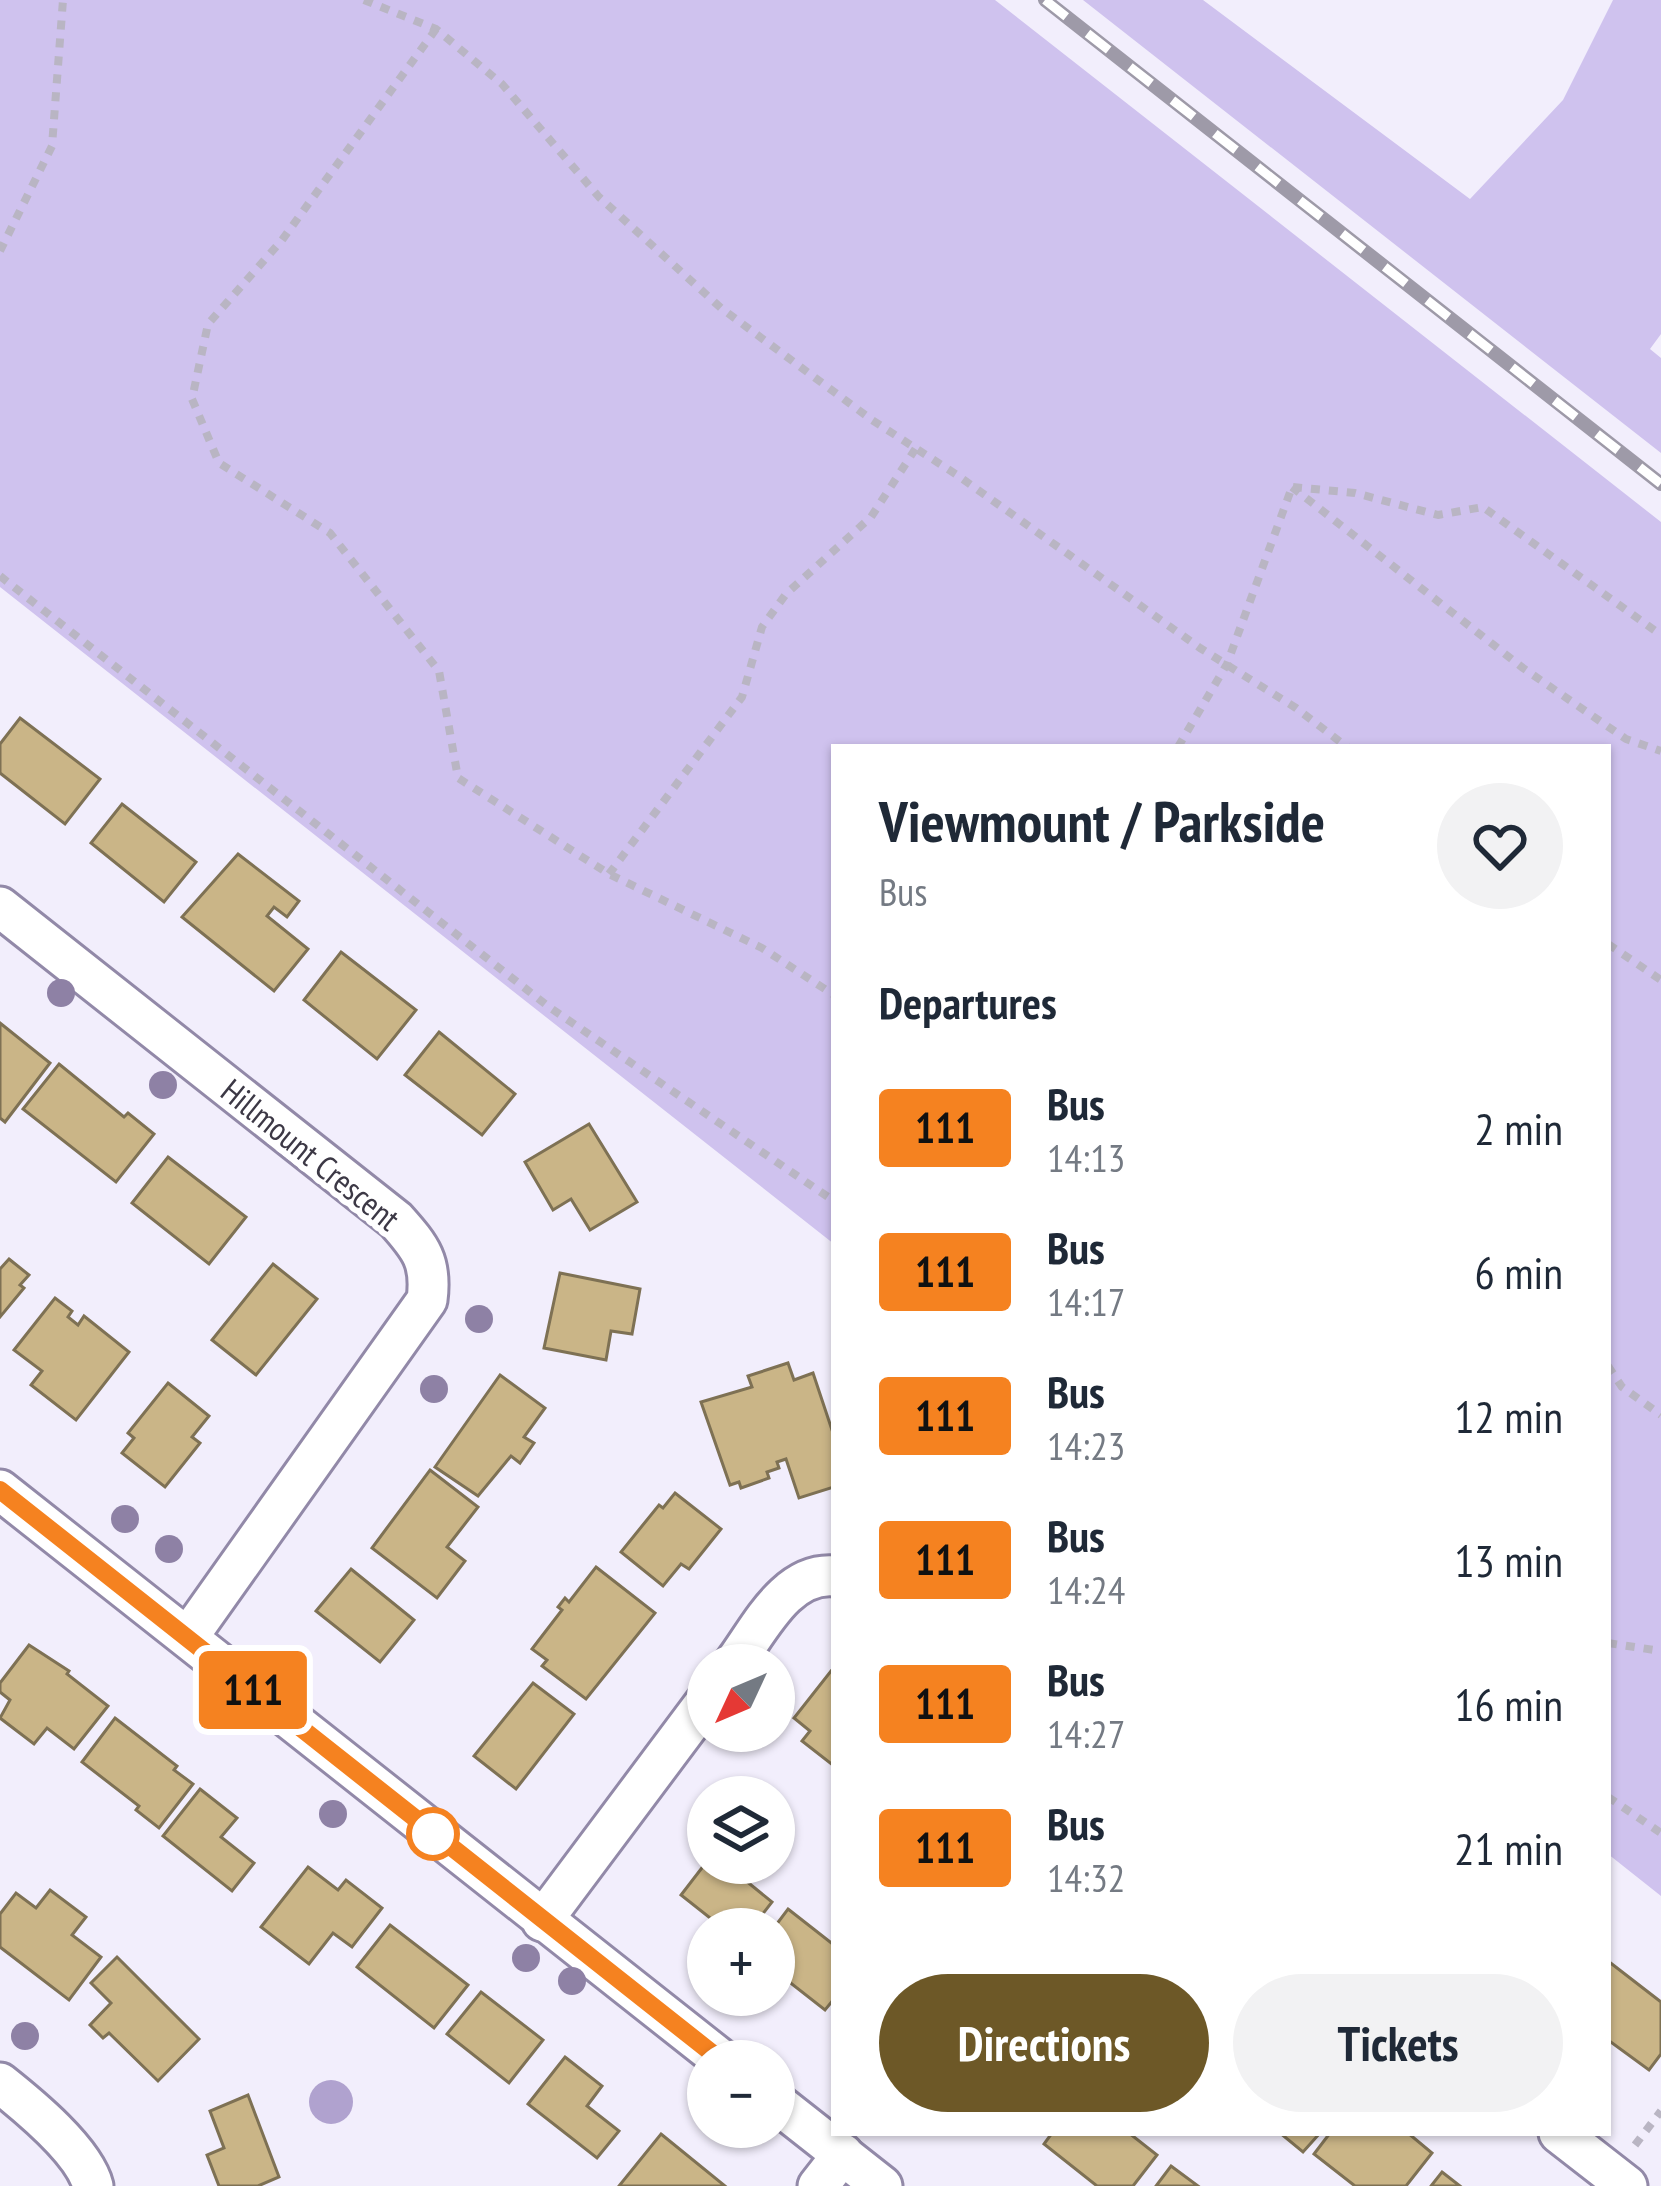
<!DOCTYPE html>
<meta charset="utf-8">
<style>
body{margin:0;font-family:"PT Sans Narrow",sans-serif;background:#f2f2f3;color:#1f2937;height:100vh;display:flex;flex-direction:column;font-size:45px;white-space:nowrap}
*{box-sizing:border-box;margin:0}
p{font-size:39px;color:#747a83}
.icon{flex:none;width:66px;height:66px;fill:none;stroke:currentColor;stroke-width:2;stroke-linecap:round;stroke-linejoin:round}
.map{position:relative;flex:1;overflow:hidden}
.sheet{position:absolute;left:831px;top:744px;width:780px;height:1392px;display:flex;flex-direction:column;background:#fff;border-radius:0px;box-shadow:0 3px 9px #0004}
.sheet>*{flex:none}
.badge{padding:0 24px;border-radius:9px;font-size:42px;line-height:78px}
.needle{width:78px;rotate:226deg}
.tools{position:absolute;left:687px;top:1644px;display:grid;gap:24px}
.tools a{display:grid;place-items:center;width:108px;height:108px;border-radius:50%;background:#fff;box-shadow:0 3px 9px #0004;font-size:60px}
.map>.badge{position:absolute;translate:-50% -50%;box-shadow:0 0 0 6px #fff}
h2{padding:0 48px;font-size:45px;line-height:108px}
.round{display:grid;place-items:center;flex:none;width:126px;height:126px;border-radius:63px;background:#f2f2f3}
.overview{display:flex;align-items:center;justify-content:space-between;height:204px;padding:0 48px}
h1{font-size:57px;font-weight:700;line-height:90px}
.action{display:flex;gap:24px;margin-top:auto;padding:24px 48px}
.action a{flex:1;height:138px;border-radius:72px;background:#6d5827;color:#fff;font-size:48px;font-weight:700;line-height:138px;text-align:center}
.action a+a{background:#f2f2f3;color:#1f2937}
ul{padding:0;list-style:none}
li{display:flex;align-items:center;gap:36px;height:144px;padding:0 48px}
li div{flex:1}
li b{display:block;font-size:45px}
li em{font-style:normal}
li .badge{min-width:132px;font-weight:700;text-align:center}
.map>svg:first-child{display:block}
.green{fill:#cfc2ee}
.water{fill:#b0a2cf}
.building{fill:#cab587;stroke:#7e7154;stroke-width:3}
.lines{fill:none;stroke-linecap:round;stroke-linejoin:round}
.minor-casing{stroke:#9289a8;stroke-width:45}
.path{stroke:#b9b5c3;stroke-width:8;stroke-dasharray:9 9;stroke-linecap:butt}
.minor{stroke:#fff;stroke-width:39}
.rail-casing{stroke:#9e9aa8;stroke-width:14}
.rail{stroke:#fff;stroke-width:9;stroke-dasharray:27;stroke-linecap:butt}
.tree{fill:#8e81a5}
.line-casing{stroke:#fff;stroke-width:27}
.line{stroke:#f58220;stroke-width:18}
.stop-dot{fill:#fff;stroke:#f58220;stroke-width:6}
.labels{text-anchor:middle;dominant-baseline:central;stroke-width:12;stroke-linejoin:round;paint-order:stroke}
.street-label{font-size:33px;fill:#3c3845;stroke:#fff}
</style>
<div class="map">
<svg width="1661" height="2186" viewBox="0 0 1661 2186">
<rect width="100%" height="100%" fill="#f2eefc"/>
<g class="green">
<polygon points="0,0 995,0 1661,522 1661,1896 1608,1854 1608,747 834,747 834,1244 0,587"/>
<polygon points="1083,0 1203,0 1470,199 1563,100 1613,0 1661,0 1661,334 1650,349 1661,358 1661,453"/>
</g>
<circle class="water" cx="331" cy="2102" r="22"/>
<g class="building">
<polygon points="20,718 100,779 65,824 0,773 0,744"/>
<polygon points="122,804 196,862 164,902 91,843"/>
<polygon points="238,854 299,901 287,917 274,907 267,916 308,949 274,991 182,917"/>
<polygon points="341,952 416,1010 377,1059 304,1000"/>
<polygon points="0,1023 50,1063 5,1122 0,1118"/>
<polygon points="439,1032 515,1094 482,1135 405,1075"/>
<polygon points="59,1064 124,1117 128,1113 154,1134 116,1182 23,1109"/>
<polygon points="589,1124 637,1202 590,1230 571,1199 553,1210 525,1162"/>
<polygon points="168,1157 246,1217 209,1264 132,1203"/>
<polygon points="9,1259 29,1275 20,1285 24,1288 0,1317 0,1269"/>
<polygon points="273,1264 317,1299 256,1375 212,1340"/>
<polygon points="560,1273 640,1289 632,1334 611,1331 606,1360 544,1348"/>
<polygon points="55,1298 72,1311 68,1317 78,1325 84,1316 129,1352 76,1420 31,1385 42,1371 14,1350"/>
<polygon points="788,1363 794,1380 813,1373 834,1436 834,1487 799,1498 786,1459 777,1462 779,1468 767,1472 769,1478 741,1488 739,1482 730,1485 701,1402 752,1387 748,1376"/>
<polygon points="500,1375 545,1408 524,1437 534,1443 520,1463 511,1456 478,1496 435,1467"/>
<polygon points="168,1383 209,1416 192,1437 200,1443 165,1487 122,1453 134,1438 128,1433"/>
<polygon points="430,1470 478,1507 447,1547 465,1561 437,1598 372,1548"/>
<polygon points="675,1493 721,1529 689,1569 681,1564 663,1586 621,1552 659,1505 663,1508"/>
<polygon points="596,1567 655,1613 586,1699 542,1666 547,1660 532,1649 562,1610 558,1607 565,1598 569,1602"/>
<polygon points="351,1569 414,1620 380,1662 316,1611"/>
<polygon points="29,1645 69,1671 67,1674 108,1706 74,1749 47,1728 34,1744 0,1718 10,1700 0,1692 0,1683"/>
<polygon points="831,1671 834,1673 834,1766 802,1741 810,1731 794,1718"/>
<polygon points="533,1683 574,1714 516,1789 474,1756"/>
<polygon points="115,1718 177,1766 174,1770 193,1784 159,1828 136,1810 139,1806 82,1762"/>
<polygon points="200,1789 237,1818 221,1837 254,1863 232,1891 163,1836"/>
<polygon points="708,1860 724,1863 772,1902 751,1929 724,1929 681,1895"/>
<polygon points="308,1867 338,1890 346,1880 382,1908 352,1947 333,1933 309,1964 261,1927"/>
<polygon points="50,1890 86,1917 72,1935 101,1957 69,2000 0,1947 0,1914 16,1893 36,1908"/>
<polygon points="788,1909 834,1945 834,1999 825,2010 774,1970 773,1929"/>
<polygon points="390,1925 468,1985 434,2028 357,1967"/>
<polygon points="117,1957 199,2039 158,2081 109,2033 103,2038 90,2025 111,2003 91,1983"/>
<polygon points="1608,1961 1661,2002 1661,2054 1649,2070 1608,2040"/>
<polygon points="481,1992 543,2040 509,2083 447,2034"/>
<polygon points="565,2057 602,2086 587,2106 619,2131 597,2158 528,2104"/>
<polygon points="248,2095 279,2177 258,2186 219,2186 207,2155 224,2148 210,2111"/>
<polygon points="1052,2133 1129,2133 1157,2155 1133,2186 1097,2186 1044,2144"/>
<polygon points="1280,2133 1320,2133 1303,2152"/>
<polygon points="1330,2133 1408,2133 1432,2153 1406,2186 1355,2186 1314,2154"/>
<polygon points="661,2134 725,2186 619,2186"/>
<polygon points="1171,2166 1198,2186 1156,2186"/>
<polygon points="1442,2172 1460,2186 1431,2186"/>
</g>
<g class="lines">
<defs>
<g id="minor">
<path d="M0 907 396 1220C421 1248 432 1262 427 1300L188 1637"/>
<polyline points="0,1490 723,2061"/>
<path d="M733 1665C759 1631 785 1572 834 1576"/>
<polyline points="542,1921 708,1699"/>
<path d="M0 2083C29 2106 84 2151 93 2186"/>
<polyline points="774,2101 882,2186"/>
<polyline points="1559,2133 1627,2186"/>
<polyline points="818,2186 843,2154"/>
</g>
</defs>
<use href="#minor" class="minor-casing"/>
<g class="path">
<polyline points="364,0 436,29 502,84 599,197 721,308 872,420 957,475 1200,648 1296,708 1347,747"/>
<polyline points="436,29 282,240 208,324 192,399 219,463 330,533 439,671 458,778 609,874 762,948 834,995"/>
<polyline points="0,251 52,146 63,0"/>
<polyline points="1292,487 1523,668 1626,739 1661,751"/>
<polyline points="1293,487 1355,493 1438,515 1483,507 1661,635"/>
<polyline points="0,576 549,1007 834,1201"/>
<polyline points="1178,747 1227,664 1292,487"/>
<polyline points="609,874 742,697 762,627 786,594 871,517 916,448"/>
<polyline points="1608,944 1661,980"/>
<polyline points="1608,1366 1622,1387 1661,1415"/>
<polyline points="1608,1643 1661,1651"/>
<polyline points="1608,1797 1661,1833"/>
<polyline points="1635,2145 1661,2111"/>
</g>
<use href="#minor" class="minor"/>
<defs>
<polyline id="rail" points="1045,0 1661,484"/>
</defs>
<use href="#rail" class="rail-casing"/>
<use href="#rail" class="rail"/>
</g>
<g class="tree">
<circle cx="61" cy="993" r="14"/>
<circle cx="163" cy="1085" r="14"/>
<circle cx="479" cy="1319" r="14"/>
<circle cx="434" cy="1389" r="14"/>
<circle cx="125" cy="1519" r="14"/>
<circle cx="169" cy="1549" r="14"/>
<circle cx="333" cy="1814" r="14"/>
<circle cx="526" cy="1958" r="14"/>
<circle cx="572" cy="1981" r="14"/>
<circle cx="25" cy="2036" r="14"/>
</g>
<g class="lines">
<defs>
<polyline id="line" points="0,1490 722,2061"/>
</defs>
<use href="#line" class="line-casing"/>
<use href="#line" class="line"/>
</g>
<circle class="stop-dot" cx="433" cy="1834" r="24"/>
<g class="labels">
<g class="street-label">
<text transform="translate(311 1154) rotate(39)">Hillmount Crescent</text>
</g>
</g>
</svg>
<div class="tools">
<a><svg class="needle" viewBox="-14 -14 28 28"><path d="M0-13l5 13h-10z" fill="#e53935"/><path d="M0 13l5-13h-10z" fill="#747a83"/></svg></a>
<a><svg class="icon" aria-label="layers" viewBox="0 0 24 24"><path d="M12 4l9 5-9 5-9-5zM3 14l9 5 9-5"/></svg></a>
<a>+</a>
<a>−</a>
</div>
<b class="badge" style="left:253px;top:1690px;background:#f58220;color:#111">111</b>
<section class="sheet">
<div class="overview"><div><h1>Viewmount / Parkside</h1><p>Bus</p></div><a class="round"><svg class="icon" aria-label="heart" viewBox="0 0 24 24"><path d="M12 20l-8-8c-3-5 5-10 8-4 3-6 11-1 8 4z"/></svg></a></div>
<h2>Departures</h2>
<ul>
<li><span class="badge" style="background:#f58220;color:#111">111</span><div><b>Bus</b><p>14:13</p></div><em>2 min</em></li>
<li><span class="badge" style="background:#f58220;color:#111">111</span><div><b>Bus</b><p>14:17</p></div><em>6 min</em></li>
<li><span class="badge" style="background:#f58220;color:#111">111</span><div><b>Bus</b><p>14:23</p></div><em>12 min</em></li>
<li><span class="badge" style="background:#f58220;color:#111">111</span><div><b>Bus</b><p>14:24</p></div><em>13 min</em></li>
<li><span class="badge" style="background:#f58220;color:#111">111</span><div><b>Bus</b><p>14:27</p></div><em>16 min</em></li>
<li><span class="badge" style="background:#f58220;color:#111">111</span><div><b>Bus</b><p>14:32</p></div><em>21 min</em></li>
</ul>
<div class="action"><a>Directions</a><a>Tickets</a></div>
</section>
</div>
